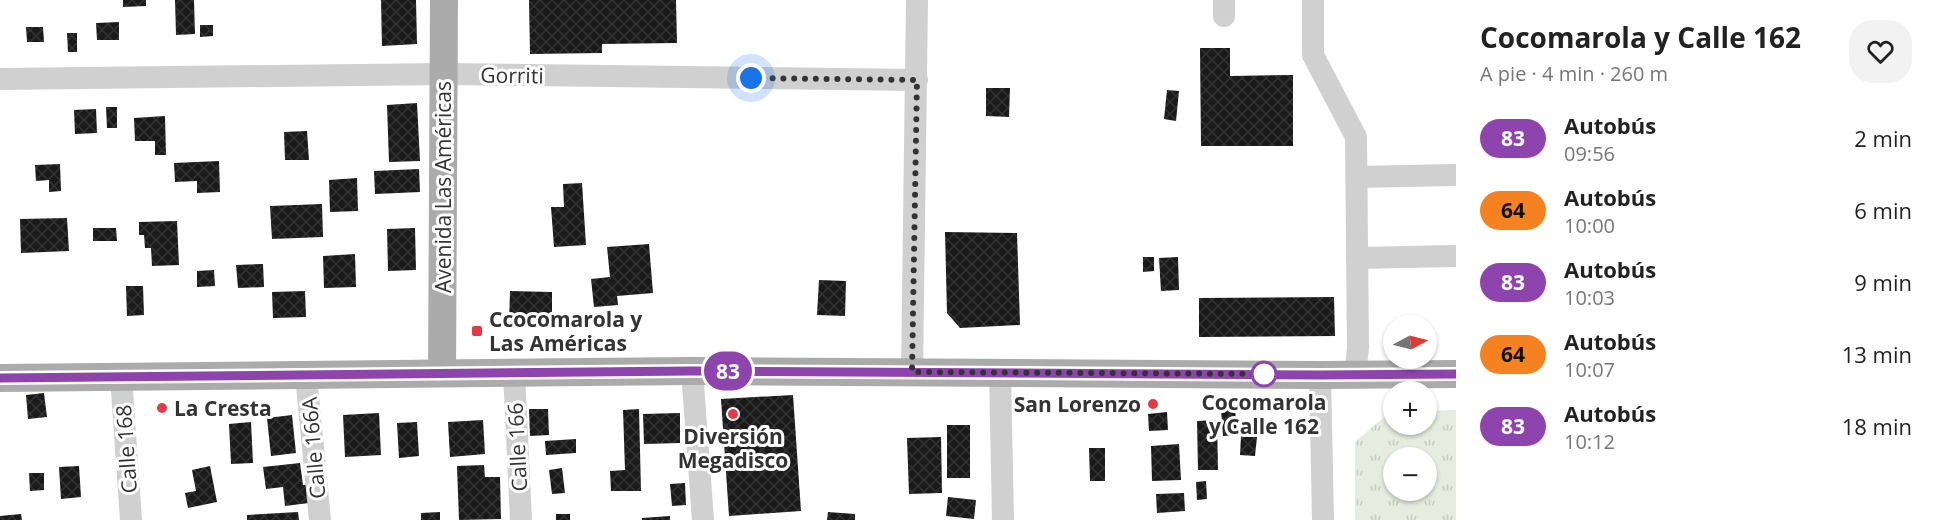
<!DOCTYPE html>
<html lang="es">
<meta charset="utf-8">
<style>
body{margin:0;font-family:"Open Sans",sans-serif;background:#f2f2f2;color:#222;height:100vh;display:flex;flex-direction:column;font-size:22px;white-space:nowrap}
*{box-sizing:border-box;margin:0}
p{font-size:20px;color:#767676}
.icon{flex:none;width:33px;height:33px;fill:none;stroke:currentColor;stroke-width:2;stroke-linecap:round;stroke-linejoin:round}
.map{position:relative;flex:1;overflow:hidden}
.drawer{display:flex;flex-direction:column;background:#fff;width:480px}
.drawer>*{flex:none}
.badge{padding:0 12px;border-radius:20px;font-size:21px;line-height:39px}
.needle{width:39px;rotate:83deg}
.buttons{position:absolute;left:1383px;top:315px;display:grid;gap:12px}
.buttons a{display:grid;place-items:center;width:54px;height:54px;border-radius:50%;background:#fff;box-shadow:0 2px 4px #0004;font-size:30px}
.you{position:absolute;width:30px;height:30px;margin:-15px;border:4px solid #fff;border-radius:50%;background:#1a73e8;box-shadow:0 0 0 9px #1a73e833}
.map>.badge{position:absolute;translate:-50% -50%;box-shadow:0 0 0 3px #fff}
.round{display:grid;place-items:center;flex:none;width:63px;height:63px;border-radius:24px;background:#f2f2f2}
.headline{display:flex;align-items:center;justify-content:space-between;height:102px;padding:0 24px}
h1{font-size:28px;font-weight:700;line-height:45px}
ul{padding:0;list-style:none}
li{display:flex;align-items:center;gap:18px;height:72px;padding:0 24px}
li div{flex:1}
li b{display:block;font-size:22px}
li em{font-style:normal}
li .badge{min-width:66px;font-weight:700;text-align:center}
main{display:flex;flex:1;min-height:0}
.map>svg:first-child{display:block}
.grass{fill:url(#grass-tufts);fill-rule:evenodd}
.building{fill:url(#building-cross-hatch)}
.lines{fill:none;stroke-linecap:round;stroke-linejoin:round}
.minor{stroke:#d0d0d0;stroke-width:22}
.major{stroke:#ababab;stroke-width:28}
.line-casing{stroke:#fff;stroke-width:14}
.line{stroke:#8e44ad;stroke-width:9}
.walk{stroke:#333;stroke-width:6;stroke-dasharray:0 10.8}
.poi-dot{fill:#e63946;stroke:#fff;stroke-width:2}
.stop-dot{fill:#fff;stroke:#8e44ad;stroke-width:3}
.labels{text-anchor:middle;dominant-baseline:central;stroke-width:6;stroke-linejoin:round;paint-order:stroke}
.street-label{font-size:21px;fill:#333;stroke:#fff}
.poi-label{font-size:21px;font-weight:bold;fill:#333;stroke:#fff;text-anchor:start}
.stop-label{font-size:21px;font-weight:bold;fill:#333;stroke:#fff}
</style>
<main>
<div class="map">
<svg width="1456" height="520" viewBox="0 0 1456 520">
<defs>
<pattern id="grass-tufts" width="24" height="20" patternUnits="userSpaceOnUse" patternTransform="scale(1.5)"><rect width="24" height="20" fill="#e6ecdf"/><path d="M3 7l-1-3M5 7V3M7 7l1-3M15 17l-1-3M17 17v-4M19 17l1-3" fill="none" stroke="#c6cbc0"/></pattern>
<pattern id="building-cross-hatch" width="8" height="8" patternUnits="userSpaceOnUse" patternTransform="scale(1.5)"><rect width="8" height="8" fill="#1a1a1a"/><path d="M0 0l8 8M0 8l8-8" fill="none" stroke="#333"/></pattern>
</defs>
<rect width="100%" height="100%" fill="#fff"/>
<path class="grass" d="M1456 410V520H1355V442L1390 412H1393L1394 424H1426L1427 411ZM1394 458H1426V490H1394Z"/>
<g class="building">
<polygon points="123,0 146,0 146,6 123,7"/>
<polygon points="175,0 194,0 195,34 176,35"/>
<polygon points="381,0 416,0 417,44 382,46"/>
<polygon points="529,0 676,0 677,43 602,44 602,53 530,54"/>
<polygon points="119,22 119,40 97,40 96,23"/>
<polygon points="200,25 213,25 213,36 200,37"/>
<polygon points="26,27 43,27 44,42 27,42"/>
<polygon points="67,33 77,33 77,52 68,52"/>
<polygon points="1200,48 1230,48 1230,76 1293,75 1293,146 1201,146"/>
<polygon points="986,88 1010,88 1009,117 986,116"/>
<polygon points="1167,90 1179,91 1176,121 1164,119"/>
<polygon points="417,103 420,161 389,162 387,105"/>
<polygon points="106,107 117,107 117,128 107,128"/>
<polygon points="96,109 97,133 75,134 74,110"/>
<polygon points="165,116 166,155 155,155 155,141 135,141 134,118"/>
<polygon points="307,131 309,160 285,160 284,132"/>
<polygon points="219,161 220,192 197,193 197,181 175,182 174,163"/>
<polygon points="60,164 61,191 49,192 49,180 36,181 35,165"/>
<polygon points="419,169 420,192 375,194 374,171"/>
<polygon points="357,178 358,211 330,212 329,180"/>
<polygon points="582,183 586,245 554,247 551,207 564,207 563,184"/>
<polygon points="322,204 323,237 272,239 270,206"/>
<polygon points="67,218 69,251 21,253 20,219"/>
<polygon points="177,221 179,265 152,266 151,248 145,248 144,235 139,235 139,222"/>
<polygon points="93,228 116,228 117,241 93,241"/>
<polygon points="415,228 416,270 388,271 387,229"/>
<polygon points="945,232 1017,233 1020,325 960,328 947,313"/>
<polygon points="649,244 653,293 617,296 618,305 594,307 591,279 610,277 607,247"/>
<polygon points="355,254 356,287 324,288 323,256"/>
<polygon points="1143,257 1154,257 1154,271 1143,272"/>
<polygon points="1178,257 1179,290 1161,291 1159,258"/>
<polygon points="263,264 264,287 238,288 236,265"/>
<polygon points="214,270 215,286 197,287 197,271"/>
<polygon points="819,280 846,281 845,316 817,315"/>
<polygon points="126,286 143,286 144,315 127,316"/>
<polygon points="305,291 306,317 273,318 272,292"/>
<polygon points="510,291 552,292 552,325 509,324"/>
<polygon points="1334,297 1335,336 1199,337 1199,298"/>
<polygon points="44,393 47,417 28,419 26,395"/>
<polygon points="793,395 801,511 729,516 721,399"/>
<polygon points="1235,408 1237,435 1223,436 1221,409"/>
<polygon points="529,409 548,409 549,435 530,436"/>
<polygon points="639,409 641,491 611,491 610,471 625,470 623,410"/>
<polygon points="1167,412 1168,430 1149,431 1148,414"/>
<polygon points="379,413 381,455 345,457 343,415"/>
<polygon points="680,413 680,443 644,444 643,414"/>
<polygon points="292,415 296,453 271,456 267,418"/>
<polygon points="483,420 485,454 450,457 448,422"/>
<polygon points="1217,420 1218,470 1198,470 1197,421"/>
<polygon points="251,422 253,463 231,464 229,424"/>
<polygon points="417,422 419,456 399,458 397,423"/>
<rect x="947" y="425" width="23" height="53"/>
<polygon points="1241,436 1257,437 1255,456 1240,455"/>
<polygon points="941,437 942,493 909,494 907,438"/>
<polygon points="576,439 576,453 546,455 545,441"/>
<polygon points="1179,444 1181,480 1152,481 1151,446"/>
<polygon points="1089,448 1105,448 1105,481 1090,481"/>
<polygon points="300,463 303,485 315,484 317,502 285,506 283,487 266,489 263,467"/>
<polygon points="484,465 485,477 500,477 501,519 459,520 457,466"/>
<polygon points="79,466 81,497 61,499 59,467"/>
<polygon points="210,466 217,502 188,508 185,493 196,491 192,470"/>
<polygon points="562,468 565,493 552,494 549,470"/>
<polygon points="29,473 44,473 44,490 30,491"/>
<polygon points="1206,481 1207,499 1197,500 1196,482"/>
<polygon points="685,483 686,505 672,506 670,484"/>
<polygon points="1184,493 1185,511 1157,513 1156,494"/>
<polygon points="948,497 976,500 974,519 946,516"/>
<polygon points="298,512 299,520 247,520 247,515"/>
<polygon points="440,512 440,520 421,520 421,513"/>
<polygon points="828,512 855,514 855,520 827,520"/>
<polygon points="21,514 22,520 0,520 0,516"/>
<rect x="556" y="514" width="14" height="6"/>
<polygon points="670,516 670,520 642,520 642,518"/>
</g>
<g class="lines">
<g class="minor">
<polyline points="1224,0 1224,16"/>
<polyline points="1313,0 1313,55 1356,137 1358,348 1355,374"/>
<polyline points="0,79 444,74 917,80"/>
<polyline points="1357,177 1456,175"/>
<polyline points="1357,258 1456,256"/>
<polyline points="692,371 703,520"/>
<polyline points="912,372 917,0"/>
<polyline points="514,373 521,520"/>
<polyline points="1000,373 1003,520"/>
<polyline points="1320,375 1323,520"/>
<polyline points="306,376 320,520"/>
<polyline points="121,377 131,520"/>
</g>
<g class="major">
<polyline points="442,373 444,0"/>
<polyline points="0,378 692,371 1320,375 1456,374"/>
</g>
</g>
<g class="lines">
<defs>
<polyline id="line" points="0,378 692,371 1320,375 1456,374"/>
</defs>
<use href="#line" class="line-casing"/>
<use href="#line" class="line"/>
<polyline class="walk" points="751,78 917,80 912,372 1273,374 1264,374"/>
</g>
<g class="poi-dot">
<rect x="471" y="325" width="12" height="12" rx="3"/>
<circle cx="1153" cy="404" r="6"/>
<circle cx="162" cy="408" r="6"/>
<circle cx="733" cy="414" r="6"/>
</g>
<circle class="stop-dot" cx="1264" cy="374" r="12"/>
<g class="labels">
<g class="street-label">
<text transform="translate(512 75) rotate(1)">Gorriti</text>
<text transform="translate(443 187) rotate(-90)">Avenida Las Américas</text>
<text transform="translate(517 447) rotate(-93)">Calle 166</text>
<text transform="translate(313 448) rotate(-95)">Calle 166A</text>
<text transform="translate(126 449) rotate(-94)">Calle 168</text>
</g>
<g class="poi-label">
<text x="489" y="319">Ccocomarola y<tspan x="489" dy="24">Las Américas</tspan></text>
<text x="1141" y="404" text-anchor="end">San Lorenzo</text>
<text x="174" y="408">La Cresta</text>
<text x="733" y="436" text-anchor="middle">Diversión<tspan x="733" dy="24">Megadisco</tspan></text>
</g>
<g class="stop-label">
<text x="1264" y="402">Cocomarola<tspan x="1264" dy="24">y Calle 162</tspan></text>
</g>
</g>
</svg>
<div class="buttons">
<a><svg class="needle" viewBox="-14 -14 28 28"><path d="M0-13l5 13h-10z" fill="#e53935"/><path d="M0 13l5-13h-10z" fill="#767676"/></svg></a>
<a>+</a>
<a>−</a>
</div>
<div class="you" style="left:751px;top:78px"></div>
<b class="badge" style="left:728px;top:371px;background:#8e44ad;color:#fff">83</b>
</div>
<section class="drawer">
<div class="headline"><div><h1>Cocomarola y Calle 162</h1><p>A pie · 4 min · 260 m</p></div><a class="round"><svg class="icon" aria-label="heart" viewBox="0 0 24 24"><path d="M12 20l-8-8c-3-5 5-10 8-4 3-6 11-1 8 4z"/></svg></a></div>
<ul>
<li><span class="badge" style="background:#8e44ad;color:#fff">83</span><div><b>Autobús</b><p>09:56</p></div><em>2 min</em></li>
<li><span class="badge" style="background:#f58220;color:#111">64</span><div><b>Autobús</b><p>10:00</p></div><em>6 min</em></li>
<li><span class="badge" style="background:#8e44ad;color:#fff">83</span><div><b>Autobús</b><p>10:03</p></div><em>9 min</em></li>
<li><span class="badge" style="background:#f58220;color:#111">64</span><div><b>Autobús</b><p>10:07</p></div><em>13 min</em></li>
<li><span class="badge" style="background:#8e44ad;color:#fff">83</span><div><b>Autobús</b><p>10:12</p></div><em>18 min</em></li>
</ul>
</section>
</main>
